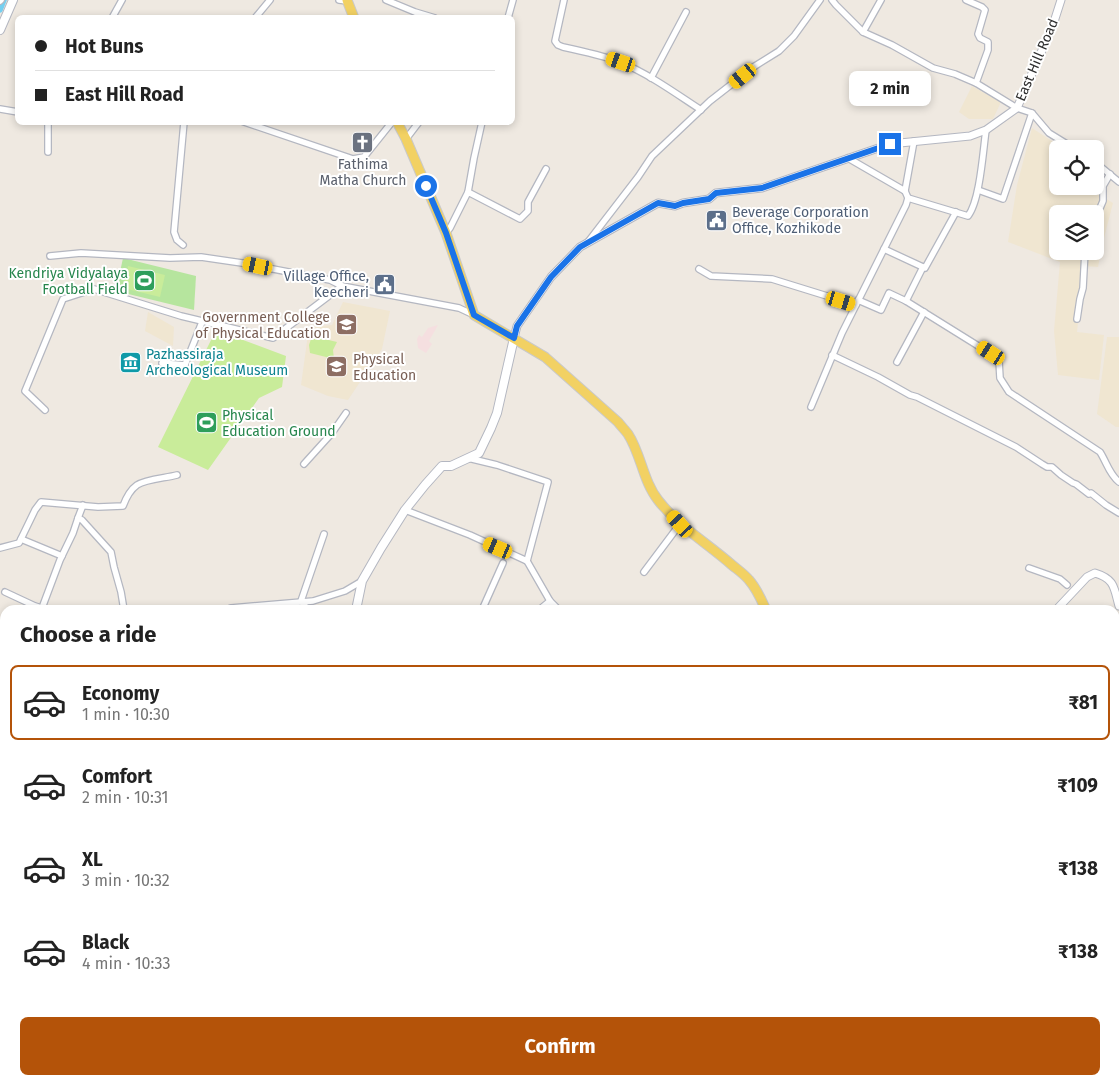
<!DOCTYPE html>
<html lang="en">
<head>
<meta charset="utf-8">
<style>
  :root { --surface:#fff; --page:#f2f2f2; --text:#222; --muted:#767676; --line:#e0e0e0; --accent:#b45309 }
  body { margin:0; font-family:"Fira Sans",sans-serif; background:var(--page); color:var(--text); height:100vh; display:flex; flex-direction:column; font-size:19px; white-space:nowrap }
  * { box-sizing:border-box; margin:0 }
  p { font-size:16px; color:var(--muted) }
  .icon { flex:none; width:28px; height:28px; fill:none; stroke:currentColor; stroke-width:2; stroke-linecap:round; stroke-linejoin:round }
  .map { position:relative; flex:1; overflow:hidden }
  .sheet { position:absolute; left:0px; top:605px; width:1120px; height:480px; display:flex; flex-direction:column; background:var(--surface); border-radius:15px 15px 0 0; box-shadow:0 2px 8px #0003 }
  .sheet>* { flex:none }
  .guide { position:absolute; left:15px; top:15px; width:500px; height:110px; border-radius:8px; box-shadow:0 2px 8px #0003; display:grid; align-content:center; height:110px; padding:0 20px; background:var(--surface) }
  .fabs { position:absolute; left:1049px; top:140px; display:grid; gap:10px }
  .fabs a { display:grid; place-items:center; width:55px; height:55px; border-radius:8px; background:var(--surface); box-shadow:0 2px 8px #0003; font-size:25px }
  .end { position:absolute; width:22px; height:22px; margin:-11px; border:6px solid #1a73e8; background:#fff; box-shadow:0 0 0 2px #fff }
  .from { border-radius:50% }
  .bubble { position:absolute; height:35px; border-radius:8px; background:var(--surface); box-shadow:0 2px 8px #0003; font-size:16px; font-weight:700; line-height:35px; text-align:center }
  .car { position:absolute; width:15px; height:30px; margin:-15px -8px; border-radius:6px; box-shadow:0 0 4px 1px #0007; background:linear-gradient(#f5c518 24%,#345 0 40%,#f5c518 0 76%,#345 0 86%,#f5c518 0) }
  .guide b { display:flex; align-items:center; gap:18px; height:48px; font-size:19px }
  .guide b+b { border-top:1px solid var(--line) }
  .guide i { width:12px; height:12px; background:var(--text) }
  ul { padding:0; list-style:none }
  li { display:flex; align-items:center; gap:15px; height:75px; margin:0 10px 8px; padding:0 10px; border:2px solid transparent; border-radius:8px }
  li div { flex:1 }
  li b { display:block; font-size:19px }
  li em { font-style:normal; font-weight:700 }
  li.selected { border-color:var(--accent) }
  li>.icon { width:45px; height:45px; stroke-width:1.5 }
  h2 { padding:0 20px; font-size:22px; line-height:60px }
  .primary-button { display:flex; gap:10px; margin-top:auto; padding:10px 20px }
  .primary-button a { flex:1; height:58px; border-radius:8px; background:var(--accent); color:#fff; font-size:20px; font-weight:700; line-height:58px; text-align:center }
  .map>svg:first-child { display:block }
  .education { fill:#f0e6d1; fill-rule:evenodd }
  .medical { fill:#f5dfe0 }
  .green { fill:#b6e59e }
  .pitch { fill:#c9ec9a }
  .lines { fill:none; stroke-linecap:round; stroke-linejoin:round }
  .canal { stroke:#75cff0; stroke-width:5.5 }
  .minor-casing { stroke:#b4b7c1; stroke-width:8 }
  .tertiary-casing { stroke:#b4b7c1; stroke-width:9 }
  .secondary-casing { stroke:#b4b7c1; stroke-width:10 }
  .primary-casing { stroke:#c9c9c9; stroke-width:11 }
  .minor { stroke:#fff; stroke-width:5.5 }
  .tertiary { stroke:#fff; stroke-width:7 }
  .secondary { stroke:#fff; stroke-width:8 }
  .primary { stroke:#f2d163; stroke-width:9 }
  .route { stroke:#1a73e8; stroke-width:6 }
  .labels { text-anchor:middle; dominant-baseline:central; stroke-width:4; stroke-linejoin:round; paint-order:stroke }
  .street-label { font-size:14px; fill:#2e2e2e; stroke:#fff }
  .worship-label { font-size:14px; fill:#5b616d; stroke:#fff }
  .service-label { font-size:14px; fill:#4e5e75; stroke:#fff; text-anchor:start }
  .leisure-label { font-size:14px; fill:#27864d; stroke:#fff; text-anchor:end }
  .education-label { font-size:14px; fill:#785e54; stroke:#fff; text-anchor:end }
  .culture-label { font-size:14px; fill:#0d838f; stroke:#fff; text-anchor:start }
</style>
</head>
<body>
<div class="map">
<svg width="1119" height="1085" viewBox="0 0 1119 1085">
  <rect width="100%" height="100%" fill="#efe9e1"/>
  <g class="education">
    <polygon points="972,86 1000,102 1000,104 993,119 969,119 959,112"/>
    <path d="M1032,128L1064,149H1058V186H1095V170L1101,174L1100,195L1113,203L1103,242L1098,267L1084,266L1077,332L1104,335L1099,380L1058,375L1054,331L1060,262L1008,242L1017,185ZM1058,214H1095V251H1058Z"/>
    <polygon points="343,302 390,311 382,349 348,400 328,396 301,385 309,327 332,325"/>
    <polygon points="148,312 174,327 173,346 145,331"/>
    <polygon points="1107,337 1119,337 1119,427 1116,427 1097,414"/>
  </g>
  <polygon class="medical" points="438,325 429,341 432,344 426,353 418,348 417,339 419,335 422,337 428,328"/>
  <g class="green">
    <polygon points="123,258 196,276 194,310 116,291"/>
    <polygon points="0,627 5,628 5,679 0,684"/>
  </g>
  <g class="pitch">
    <polygon points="128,266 165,275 160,297 123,288"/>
    <polygon points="216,330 286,356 282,387 259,398 208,470 158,447"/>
    <polygon points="312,336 337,342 333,350 334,359 310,353 309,345"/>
  </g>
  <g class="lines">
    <polyline class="canal" points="0,10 4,0"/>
    <defs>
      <g id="minor">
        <polyline points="339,0 347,1"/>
        <polyline points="386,0 415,12 435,18"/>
        <path d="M564,0L555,41L558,45L563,47C582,51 601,55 620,62C649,74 675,93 701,110"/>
        <polyline points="832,0 836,5 863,32 892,45 933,68 955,74 976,83 1017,108 1032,113 1049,133 1075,149"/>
        <polyline points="966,0 982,7 985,10 978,34 980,38 988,42 988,50 976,83"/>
        <polyline points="0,1 1,0"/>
        <polyline points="112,18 122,0"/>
        <polyline points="255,18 270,0"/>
        <polyline points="508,18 513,0"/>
        <polyline points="863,32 881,0"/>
        <polyline points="651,78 686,12"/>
        <polyline points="0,109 18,112"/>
        <polyline points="244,122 353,159 364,157 392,122"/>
        <polyline points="406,139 419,122"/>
        <polyline points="48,152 48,122"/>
        <polyline points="1095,162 1119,182"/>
        <polyline points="978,190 1003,199 1032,113"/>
        <polyline points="905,191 914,141"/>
        <polyline points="468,192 474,158 482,122"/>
        <path d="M908,198L968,216C980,201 983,151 986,130"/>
        <polyline points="1095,220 1103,201 1103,186 1110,174"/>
        <polyline points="446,233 450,228 468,192 520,219 528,211 528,202 546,169"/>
        <polyline points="588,242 638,177 652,156 710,101 755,66 779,51 794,36 820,0"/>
        <polyline points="183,245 177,240 174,232 184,122"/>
        <polyline points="884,249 925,268 956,212"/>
        <polyline points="50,256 81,253 170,258 201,257 242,263 330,280 342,286"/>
        <polyline points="699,269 711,276 772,279 856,305"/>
        <polyline points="858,300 881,310 889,293 906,301 923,267"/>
        <path d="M906,301L996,357L999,361L1000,378L1009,392L1100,452C1107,463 1109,474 1119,482"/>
        <polyline points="1077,319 1080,299 1083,288 1085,251"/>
        <polyline points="832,355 878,377 910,395 917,397 1016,447 1042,464 1047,467 1052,467 1061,475 1073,483 1076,484 1089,494 1091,493 1106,505 1119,513"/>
        <polyline points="897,362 924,312"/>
        <polyline points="162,363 185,365 202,322"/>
        <polyline points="811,407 842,333 906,205 908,198 905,191 848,158"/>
        <polyline points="45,410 25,391 63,299 94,289 181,316 273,338 342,286 459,308 474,315"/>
        <polyline points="468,458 497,465 548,482 527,561"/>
        <polyline points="304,464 332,433 346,413"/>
        <polyline points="405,510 470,535 527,561 550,601 559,610"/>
        <polyline points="78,518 82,520 111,552 114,567 121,592 124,610"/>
        <polyline points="21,539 62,556"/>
        <path d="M0,548L19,543L35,510L41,502L98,507L123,506C126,498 130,490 137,485C146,479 166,478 177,475"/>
        <polyline points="1029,568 1060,579 1067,585"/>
        <polyline points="644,572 680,524"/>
        <polyline points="5,592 35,606 48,610"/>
        <polyline points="42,608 60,560 73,533 78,518 83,505"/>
        <polyline points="226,610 231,608 313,601 345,591 362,581"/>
        <polyline points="306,610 306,607 301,601 324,534"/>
        <polyline points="482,610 503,563"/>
        <polyline points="539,610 550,601"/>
        <polyline points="0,685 5,681"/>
        <polyline points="0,702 5,705"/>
        <polyline points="1115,723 1119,725"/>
        <polyline points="1115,754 1119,746"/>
        <polyline points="1115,791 1119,793"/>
        <polyline points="0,793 5,797"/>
        <polyline points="0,938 5,942"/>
        <polyline points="1119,968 1116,978 1119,980"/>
        <polyline points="1115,994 1119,984"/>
        <polyline points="1115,1056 1119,1058"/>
        <polyline points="32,1080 42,1085"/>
        <polyline points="643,1080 645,1085"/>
        <polyline points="0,1082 5,1074"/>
        <polyline points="146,1085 149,1080"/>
        <polyline points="460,1085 462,1080"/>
        <polyline points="485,1085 485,1080"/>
        <polyline points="1073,1085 1074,1080"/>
      </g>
      <g id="tertiary">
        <polyline points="514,338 517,326 551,277 580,247 658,203 675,206 683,203 709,199 716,193 762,188 890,144 970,136 986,130 1017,108 1053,25 1061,0"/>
        <path d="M1056,610L1087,577L1095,573C1115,579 1114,588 1119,606"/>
      </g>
      <g id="secondary">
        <polyline points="0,30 13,0"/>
        <polyline points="356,610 362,581 381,548 405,510 425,485 442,466 451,466 479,453 491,428 497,413 514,338"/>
        <polyline points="230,1085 231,1080"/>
      </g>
      <g id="primary">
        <polyline points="347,0 354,18"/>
        <path d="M397,122L406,139L446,233L474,315L545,357L618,422C621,426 625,430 628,434C641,454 643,481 658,500C678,526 707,543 732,565C738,570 744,574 749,580C757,589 761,599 766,610"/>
        <polyline points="1115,899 1119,902"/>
      </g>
    </defs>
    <use href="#minor" class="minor-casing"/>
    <use href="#tertiary" class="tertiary-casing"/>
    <use href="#secondary" class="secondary-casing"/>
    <use href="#primary" class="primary-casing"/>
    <use href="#minor" class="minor"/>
    <use href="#tertiary" class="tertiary"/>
    <use href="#secondary" class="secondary"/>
    <use href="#primary" class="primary"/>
  </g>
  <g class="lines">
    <polyline class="route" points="426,186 446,233 474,315 514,338 517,326 551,277 580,247 658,203 675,206 683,203 709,199 716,193 762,188 890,144"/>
  </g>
  <defs>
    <symbol id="church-square" viewBox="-11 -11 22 22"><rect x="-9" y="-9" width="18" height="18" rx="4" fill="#6b7280" stroke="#fff"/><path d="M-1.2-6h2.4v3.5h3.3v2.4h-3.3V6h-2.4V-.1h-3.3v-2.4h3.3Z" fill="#fff"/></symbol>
    <symbol id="civic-square" viewBox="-11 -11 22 22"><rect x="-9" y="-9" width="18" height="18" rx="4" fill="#5c6f8a" stroke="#fff"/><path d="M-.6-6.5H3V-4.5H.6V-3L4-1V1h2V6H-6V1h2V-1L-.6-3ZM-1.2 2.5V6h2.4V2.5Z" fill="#fff"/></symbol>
    <symbol id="stadium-square" viewBox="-11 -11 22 22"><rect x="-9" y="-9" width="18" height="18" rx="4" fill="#2e9e5b" stroke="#fff"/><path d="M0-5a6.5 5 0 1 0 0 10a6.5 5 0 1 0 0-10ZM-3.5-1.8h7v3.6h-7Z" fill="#fff"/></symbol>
    <symbol id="university-square" viewBox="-11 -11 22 22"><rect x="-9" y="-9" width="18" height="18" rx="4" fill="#8d6e63" stroke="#fff"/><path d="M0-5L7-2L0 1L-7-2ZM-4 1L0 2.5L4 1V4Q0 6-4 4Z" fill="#fff"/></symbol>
    <symbol id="museum-square" viewBox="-11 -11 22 22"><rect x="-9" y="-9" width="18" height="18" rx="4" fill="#0f9aa8" stroke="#fff"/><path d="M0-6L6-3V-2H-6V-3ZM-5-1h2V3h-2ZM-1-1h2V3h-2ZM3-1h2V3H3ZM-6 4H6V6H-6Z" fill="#fff"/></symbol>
  </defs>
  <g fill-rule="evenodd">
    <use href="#church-square" x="350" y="130" width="25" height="25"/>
    <use href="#civic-square" x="704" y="208" width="25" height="25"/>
    <use href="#stadium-square" x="132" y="268" width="25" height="25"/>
    <use href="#civic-square" x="372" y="272" width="25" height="25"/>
    <use href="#university-square" x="334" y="312" width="25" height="25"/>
    <use href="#museum-square" x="118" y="350" width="25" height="25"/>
    <use href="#university-square" x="324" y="354" width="25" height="25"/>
    <use href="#stadium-square" x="194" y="410" width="25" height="25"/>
  </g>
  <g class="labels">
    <g class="street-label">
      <text transform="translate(1037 60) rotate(-67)">East Hill Road</text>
    </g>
    <g class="worship-label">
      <text x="363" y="164">Fathima<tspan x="363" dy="16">Matha Church</tspan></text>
    </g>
    <g class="service-label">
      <text x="732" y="212">Beverage Corporation<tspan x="732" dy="16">Office, Kozhikode</tspan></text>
      <text x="369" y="276" text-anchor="end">Village Office,<tspan x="369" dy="16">Keecheri</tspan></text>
    </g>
    <g class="leisure-label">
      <text x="128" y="273">Kendriya Vidyalaya<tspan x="128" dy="16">Football Field</tspan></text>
      <text x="222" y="415" text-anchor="start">Physical<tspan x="222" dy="16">Education Ground</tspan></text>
    </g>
    <g class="education-label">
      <text x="330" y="317">Government College<tspan x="330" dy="16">of Physical Education</tspan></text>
      <text x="353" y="359" text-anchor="start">Physical<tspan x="353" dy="16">Education</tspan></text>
    </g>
    <g class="culture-label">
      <text x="146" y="354">Pazhassiraja<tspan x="146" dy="16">Archeological Museum</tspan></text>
    </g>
  </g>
</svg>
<div class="fabs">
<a><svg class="icon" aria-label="locate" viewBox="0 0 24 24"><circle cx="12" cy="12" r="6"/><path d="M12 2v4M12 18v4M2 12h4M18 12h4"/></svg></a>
<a><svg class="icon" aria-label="layers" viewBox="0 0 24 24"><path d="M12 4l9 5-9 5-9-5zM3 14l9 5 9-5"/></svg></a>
</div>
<i class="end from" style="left:426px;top:186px"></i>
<i class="end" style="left:890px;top:144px"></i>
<div class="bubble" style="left:849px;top:71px;width:82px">2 min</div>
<i class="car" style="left:621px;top:62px;rotate:289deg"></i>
<i class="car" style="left:743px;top:76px;rotate:231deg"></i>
<i class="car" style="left:258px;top:266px;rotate:282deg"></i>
<i class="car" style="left:841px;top:301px;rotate:107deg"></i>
<i class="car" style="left:991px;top:353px;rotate:303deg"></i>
<i class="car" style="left:680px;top:524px;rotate:318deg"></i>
<i class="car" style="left:498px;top:548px;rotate:293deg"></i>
<div class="guide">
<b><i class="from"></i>Hot Buns</b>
<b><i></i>East Hill Road</b>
</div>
<section class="sheet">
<h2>Choose a ride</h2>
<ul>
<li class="selected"><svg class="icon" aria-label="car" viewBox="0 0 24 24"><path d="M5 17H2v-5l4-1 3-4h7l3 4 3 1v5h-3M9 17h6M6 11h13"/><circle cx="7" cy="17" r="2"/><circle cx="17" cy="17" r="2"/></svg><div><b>Economy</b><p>1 min · 10:30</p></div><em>₹81</em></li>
<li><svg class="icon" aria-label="car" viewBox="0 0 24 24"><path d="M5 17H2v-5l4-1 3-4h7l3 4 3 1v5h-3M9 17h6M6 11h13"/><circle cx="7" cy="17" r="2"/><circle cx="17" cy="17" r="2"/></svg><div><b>Comfort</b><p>2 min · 10:31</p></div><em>₹109</em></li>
<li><svg class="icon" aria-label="car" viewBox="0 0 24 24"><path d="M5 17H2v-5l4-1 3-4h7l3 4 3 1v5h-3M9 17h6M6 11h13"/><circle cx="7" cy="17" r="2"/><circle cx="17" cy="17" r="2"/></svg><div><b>XL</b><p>3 min · 10:32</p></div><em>₹138</em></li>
<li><svg class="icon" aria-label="car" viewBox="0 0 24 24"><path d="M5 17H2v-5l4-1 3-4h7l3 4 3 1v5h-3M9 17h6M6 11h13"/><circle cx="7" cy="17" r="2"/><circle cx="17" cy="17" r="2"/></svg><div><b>Black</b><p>4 min · 10:33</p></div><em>₹138</em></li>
</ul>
<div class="primary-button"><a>Confirm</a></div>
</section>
</div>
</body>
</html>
